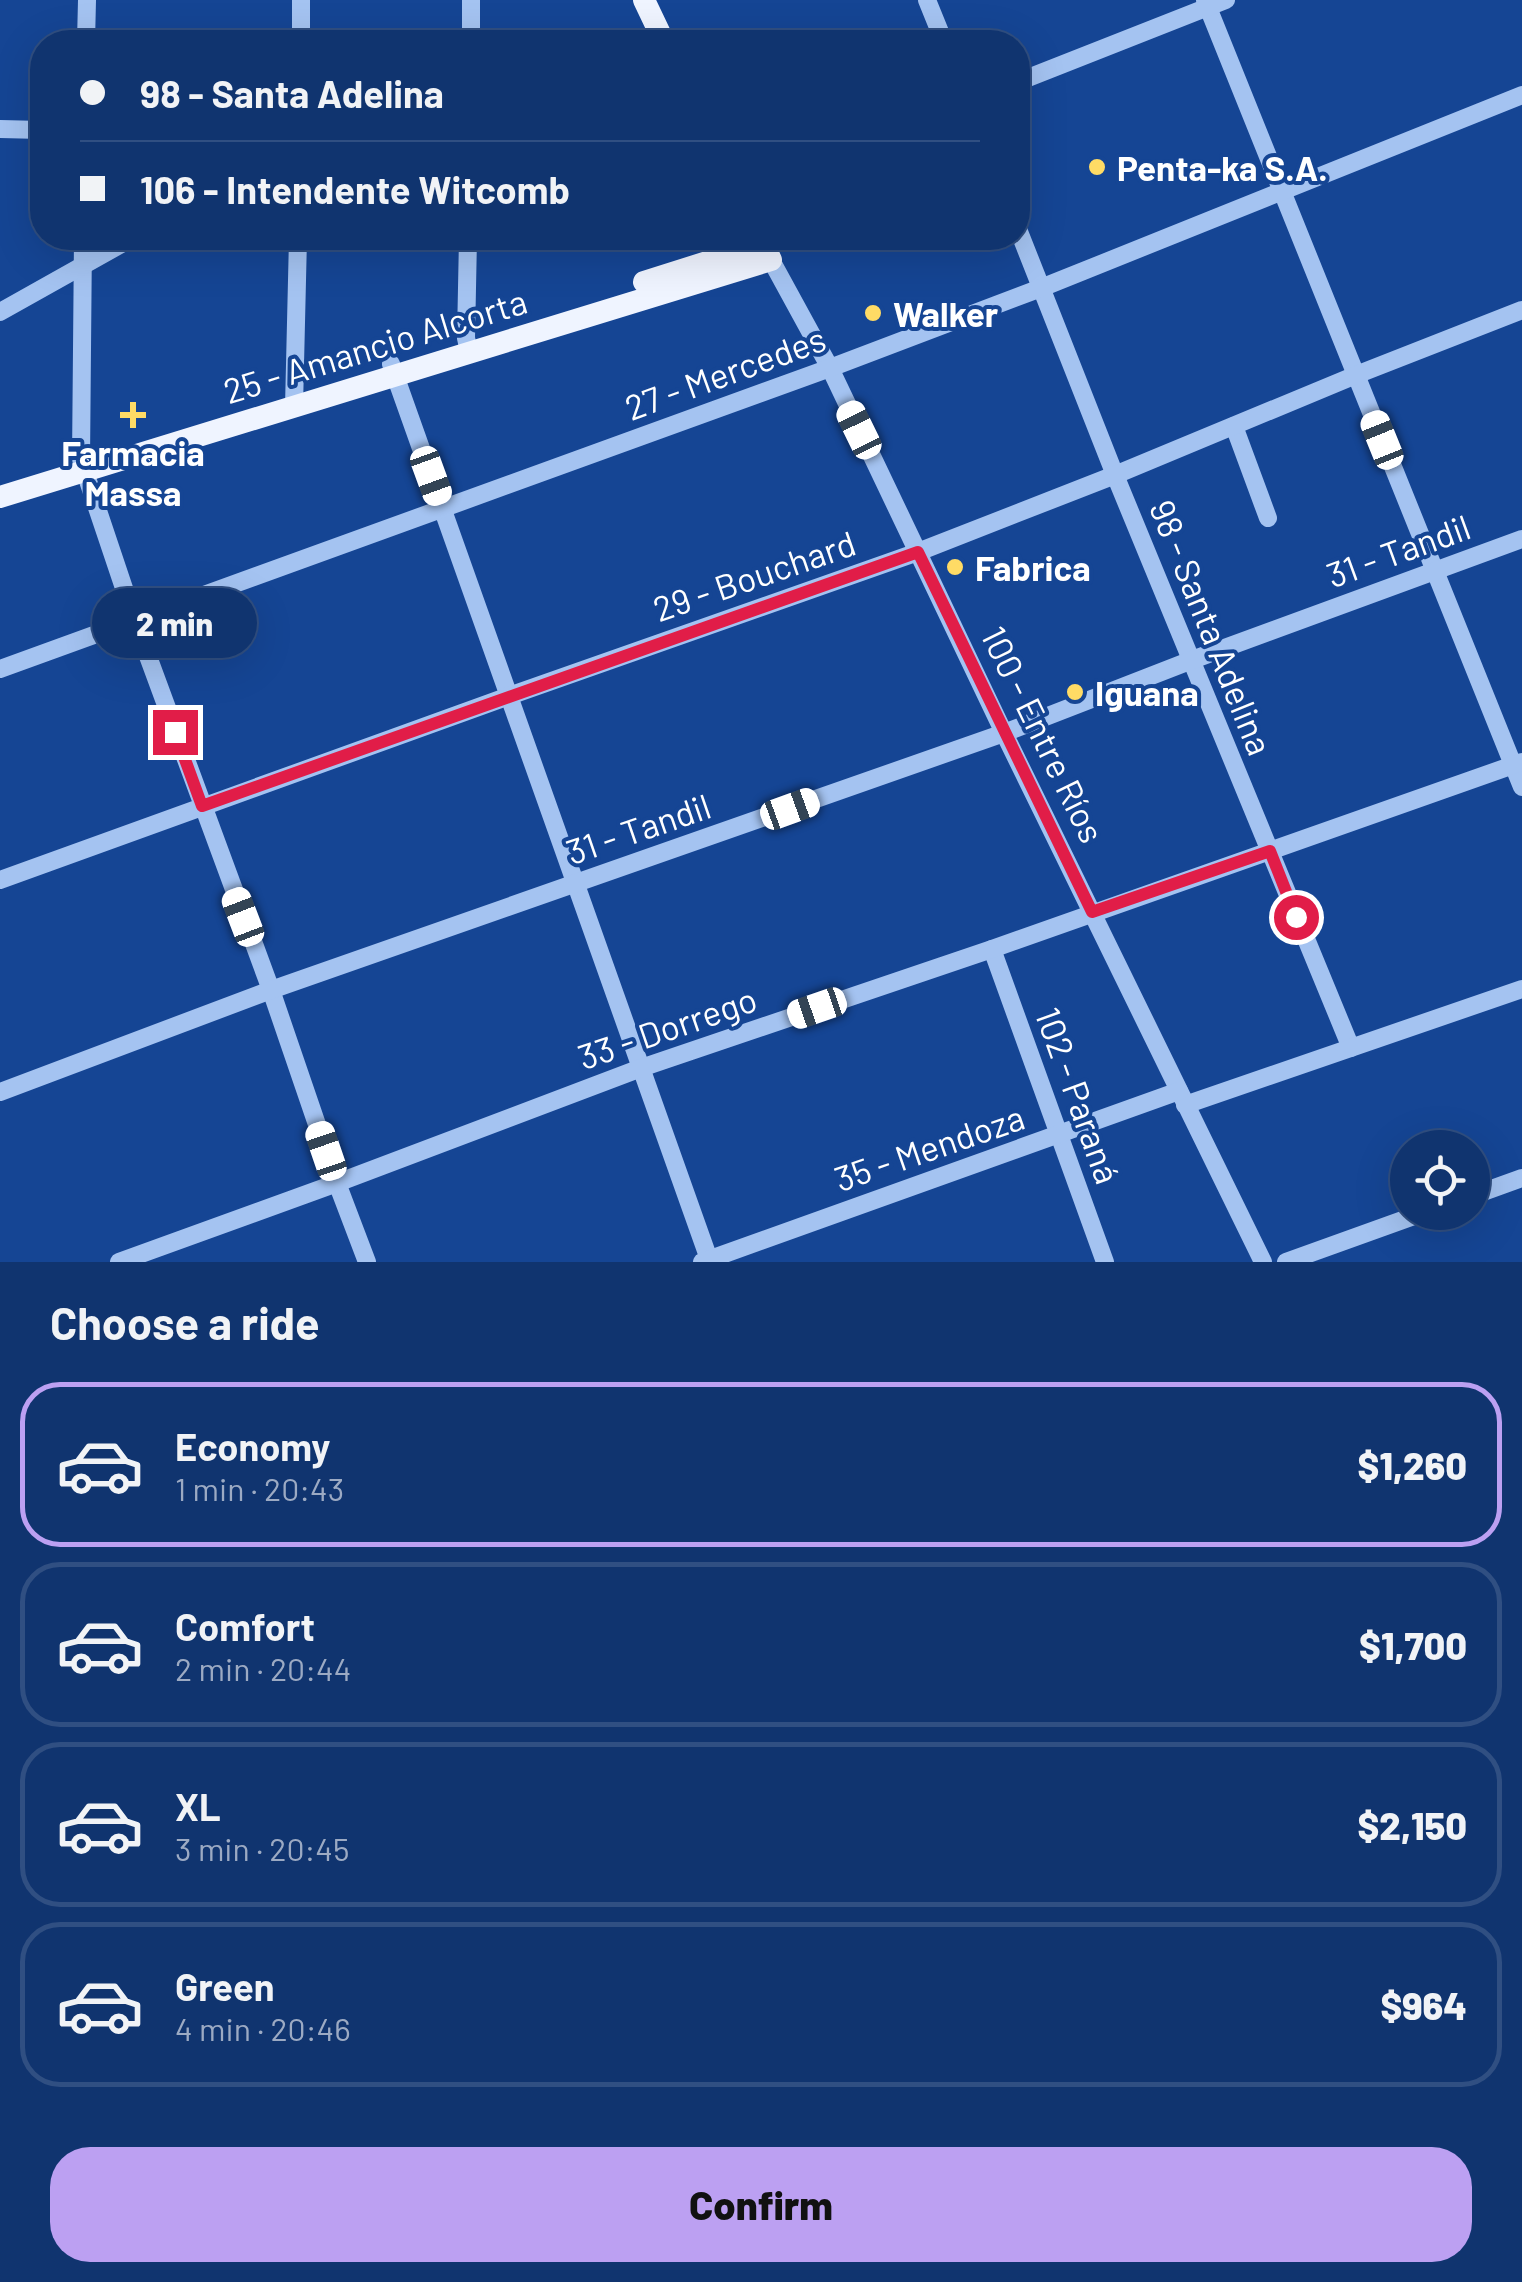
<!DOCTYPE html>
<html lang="en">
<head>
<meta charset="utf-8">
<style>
  :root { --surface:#10346f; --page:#193c74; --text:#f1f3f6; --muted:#9caac3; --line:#304f82; --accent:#bca0f2 }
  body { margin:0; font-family:Barlow,sans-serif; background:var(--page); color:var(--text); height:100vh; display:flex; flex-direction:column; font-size:38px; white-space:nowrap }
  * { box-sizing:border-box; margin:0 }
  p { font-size:32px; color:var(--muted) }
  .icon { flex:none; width:55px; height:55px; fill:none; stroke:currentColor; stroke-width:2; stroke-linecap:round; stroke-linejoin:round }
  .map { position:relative; height:1262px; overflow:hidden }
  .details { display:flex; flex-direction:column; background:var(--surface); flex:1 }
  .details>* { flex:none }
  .hud { position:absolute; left:30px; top:30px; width:1000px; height:220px; border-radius:40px; box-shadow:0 10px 40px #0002,0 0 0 2px var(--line); display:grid; align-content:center; height:220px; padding:0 50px; background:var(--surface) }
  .fabs { position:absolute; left:1390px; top:1130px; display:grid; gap:20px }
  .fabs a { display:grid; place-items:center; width:100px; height:100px; border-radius:50%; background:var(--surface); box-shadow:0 10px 40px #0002,0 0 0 2px var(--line); font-size:50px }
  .end { position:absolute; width:45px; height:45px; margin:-22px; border:12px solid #e11d48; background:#fff; box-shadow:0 0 0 5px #fff }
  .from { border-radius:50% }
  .bubble { position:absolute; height:70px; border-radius:35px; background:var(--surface); box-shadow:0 10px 40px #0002,0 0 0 2px var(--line); font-size:32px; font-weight:800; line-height:70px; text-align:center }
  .car { position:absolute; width:30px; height:60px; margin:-30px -15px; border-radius:12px; box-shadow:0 0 8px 2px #0007; background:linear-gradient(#fff 24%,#345 0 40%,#fff 0 76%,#345 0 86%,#fff 0) }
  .hud b { display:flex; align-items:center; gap:35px; height:95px; font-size:38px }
  .hud b+b { border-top:2px solid var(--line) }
  .hud i { width:25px; height:25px; background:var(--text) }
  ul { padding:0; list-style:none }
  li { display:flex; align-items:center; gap:30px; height:165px; margin:0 20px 15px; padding:0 30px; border:5px solid var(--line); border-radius:40px }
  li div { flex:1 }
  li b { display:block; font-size:38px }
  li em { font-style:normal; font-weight:800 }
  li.current { border-color:var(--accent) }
  li>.icon { width:90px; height:90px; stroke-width:1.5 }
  h2 { padding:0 50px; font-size:45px; line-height:120px }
  .primary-button { display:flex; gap:20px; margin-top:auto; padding:20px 50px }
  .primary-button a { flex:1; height:115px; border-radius:40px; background:var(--accent); color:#111; font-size:40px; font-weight:800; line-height:115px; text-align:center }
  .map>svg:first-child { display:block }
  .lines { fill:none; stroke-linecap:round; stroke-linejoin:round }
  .minor { stroke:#a4c3f1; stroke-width:18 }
  .major { stroke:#eff4ff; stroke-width:22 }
  .route { stroke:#e11d48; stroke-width:12 }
  .poi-dot { fill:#ffdb65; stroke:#154594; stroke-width:4 }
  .labels { text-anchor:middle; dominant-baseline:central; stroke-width:8; stroke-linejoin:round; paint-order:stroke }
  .poi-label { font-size:35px; font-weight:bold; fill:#fff; stroke:#154594; text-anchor:start }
  .street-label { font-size:35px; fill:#fff; stroke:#154594 }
</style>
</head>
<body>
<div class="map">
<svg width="1522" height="1262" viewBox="0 0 1522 1262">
  <rect width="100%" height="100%" fill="#154594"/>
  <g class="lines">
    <g class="minor">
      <polyline points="927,0 944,42"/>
      <polyline points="1205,0 1522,787"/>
      <polyline points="86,42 87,0"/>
      <polyline points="301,42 301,0"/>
      <polyline points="471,42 471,0"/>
      <polyline points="1018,82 1226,0"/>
      <polyline points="0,129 42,130"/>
      <polyline points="1018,229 1115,475 1351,1048"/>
      <polyline points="83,238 81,460 135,621 271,990 337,1183 367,1262"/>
      <polyline points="468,238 466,338 469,352"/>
      <polyline points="771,260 830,368 1004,733 1263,1262"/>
      <polyline points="0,312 132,238"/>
      <polyline points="391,364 710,1262"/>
      <polyline points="294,407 298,238"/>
      <polyline points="1234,426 1268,518"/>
      <polyline points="0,669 830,368 1041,288 1522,95"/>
      <polyline points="0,880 509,696 918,552 1115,475 1356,375 1522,310"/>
      <polyline points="992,949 1105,1262"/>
      <polyline points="0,1092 271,990 1004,733 1192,660 1522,539"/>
      <polyline points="1185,1105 1522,989"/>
      <polyline points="1472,1196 1522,1178"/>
      <polyline points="119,1262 337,1183 641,1068 992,949 1522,762"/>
      <polyline points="702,1262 1179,1091"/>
      <polyline points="1286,1262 1425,1212"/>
    </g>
    <g class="major">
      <polyline points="644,0 664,42"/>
      <polyline points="644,282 764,244"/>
      <polyline points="0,497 771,260 761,238"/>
    </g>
  </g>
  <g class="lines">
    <polyline class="route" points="175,732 202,806 918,552 1092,912 1270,851 1296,917"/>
  </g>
  <g class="poi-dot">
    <circle cx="1097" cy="167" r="10"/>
    <circle cx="873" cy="313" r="10"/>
    <path d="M128 400h10v10h10v10h-10v10h-10v-10h-10v-10h10z"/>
    <circle cx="955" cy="567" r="10"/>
    <circle cx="1075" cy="692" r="10"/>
  </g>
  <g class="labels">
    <g class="poi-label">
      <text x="1117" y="167">Penta-ka S.A.</text>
      <text x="893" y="313">Walker</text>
      <text x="133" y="452" text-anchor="middle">Farmacia<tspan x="133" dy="40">Massa</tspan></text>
      <text x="975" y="567">Fabrica</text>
      <text x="1095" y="692">Iguana</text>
    </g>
    <g class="street-label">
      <text transform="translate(375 345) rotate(-17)">25 - Amancio Alcorta</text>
      <text transform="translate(725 372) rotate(-20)">27 - Mercedes</text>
      <text transform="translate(1398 550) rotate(-20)">31 - Tandil</text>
      <text transform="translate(754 575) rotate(-19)">29 - Bouchard</text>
      <text transform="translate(1212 627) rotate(68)">98 - Santa Adelina</text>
      <text transform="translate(1044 734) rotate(64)">100 - Entre Ríos</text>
      <text transform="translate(638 828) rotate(-19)">31 - Tandil</text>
      <text transform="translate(667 1027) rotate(-19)">33 - Dorrego</text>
      <text transform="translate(1079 1095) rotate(70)">102 - Paraná</text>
      <text transform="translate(929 1147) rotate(-19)">35 - Mendoza</text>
    </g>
  </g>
</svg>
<div class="fabs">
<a><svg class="icon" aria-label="locate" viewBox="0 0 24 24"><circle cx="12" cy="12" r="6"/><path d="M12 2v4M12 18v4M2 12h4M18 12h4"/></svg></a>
</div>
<i class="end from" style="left:1296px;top:917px"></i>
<i class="end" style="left:175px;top:732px"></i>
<div class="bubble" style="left:92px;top:588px;width:165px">2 min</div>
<i class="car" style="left:859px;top:430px;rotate:334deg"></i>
<i class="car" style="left:1382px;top:440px;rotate:338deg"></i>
<i class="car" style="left:431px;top:476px;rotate:160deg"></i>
<i class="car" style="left:790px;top:809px;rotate:70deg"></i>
<i class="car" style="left:243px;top:917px;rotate:339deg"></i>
<i class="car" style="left:817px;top:1008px;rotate:251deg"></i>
<i class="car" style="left:326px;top:1151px;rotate:341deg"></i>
<div class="hud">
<b><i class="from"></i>98 - Santa Adelina</b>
<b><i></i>106 - Intendente Witcomb</b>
</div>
</div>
<section class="details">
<h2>Choose a ride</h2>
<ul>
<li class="current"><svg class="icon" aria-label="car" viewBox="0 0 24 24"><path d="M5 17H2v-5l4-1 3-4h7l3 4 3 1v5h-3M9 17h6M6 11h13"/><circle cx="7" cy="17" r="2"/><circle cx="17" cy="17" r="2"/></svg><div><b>Economy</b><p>1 min · 20:43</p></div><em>$1,260</em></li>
<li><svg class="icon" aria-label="car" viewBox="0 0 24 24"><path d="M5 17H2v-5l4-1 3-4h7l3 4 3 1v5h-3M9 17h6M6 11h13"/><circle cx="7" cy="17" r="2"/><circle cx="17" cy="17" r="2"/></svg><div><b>Comfort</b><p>2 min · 20:44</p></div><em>$1,700</em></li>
<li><svg class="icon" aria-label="car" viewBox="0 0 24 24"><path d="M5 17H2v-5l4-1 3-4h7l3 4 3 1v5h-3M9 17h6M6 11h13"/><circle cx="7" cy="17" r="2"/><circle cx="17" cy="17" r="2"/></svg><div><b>XL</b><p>3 min · 20:45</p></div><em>$2,150</em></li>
<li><svg class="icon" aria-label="car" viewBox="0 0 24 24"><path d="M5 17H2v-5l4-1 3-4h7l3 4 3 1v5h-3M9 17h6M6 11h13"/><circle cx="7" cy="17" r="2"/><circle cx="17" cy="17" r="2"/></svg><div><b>Green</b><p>4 min · 20:46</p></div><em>$964</em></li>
</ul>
<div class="primary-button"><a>Confirm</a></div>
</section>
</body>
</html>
